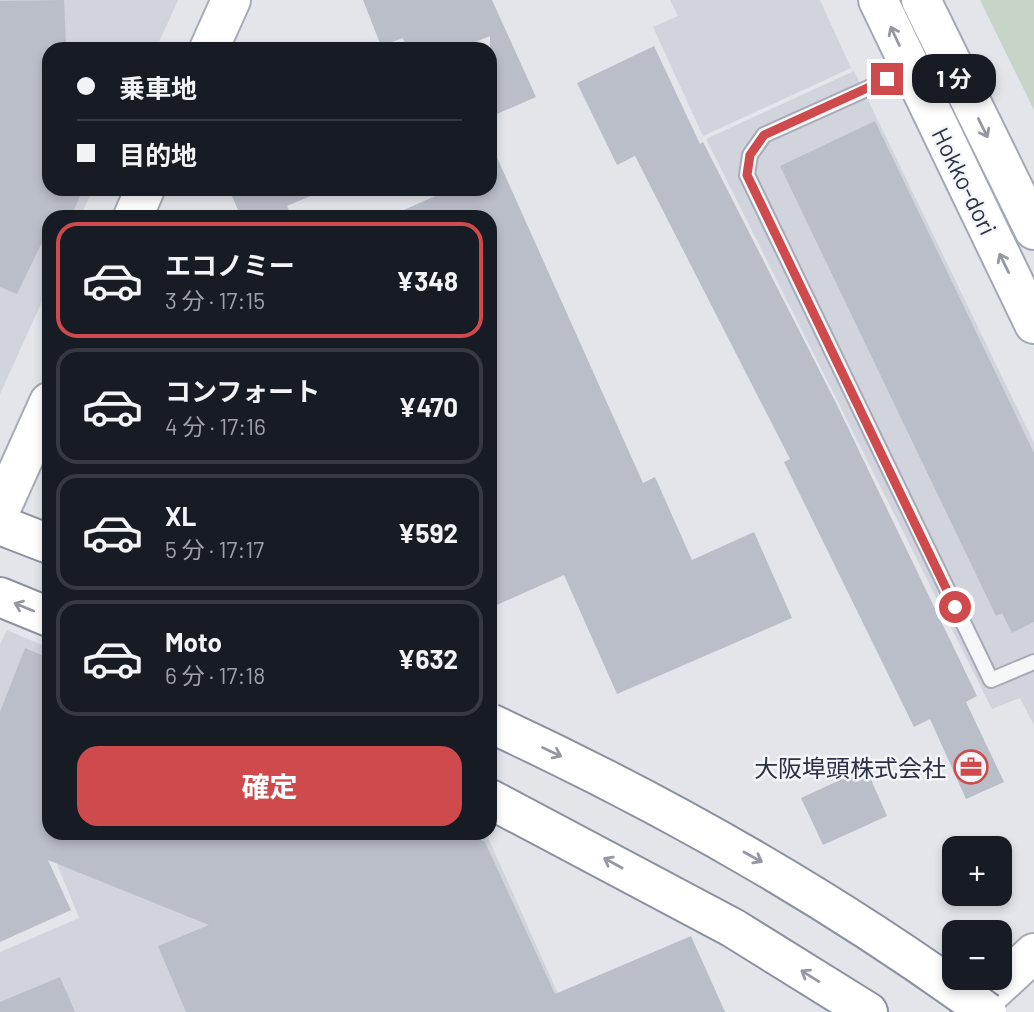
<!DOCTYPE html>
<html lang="ja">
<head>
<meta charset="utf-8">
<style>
  :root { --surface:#171b24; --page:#20242c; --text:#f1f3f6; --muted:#9ea1a6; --line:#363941; --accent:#ce4a4c }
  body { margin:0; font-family:Barlow,"Noto Sans JP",sans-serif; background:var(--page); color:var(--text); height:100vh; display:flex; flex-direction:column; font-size:26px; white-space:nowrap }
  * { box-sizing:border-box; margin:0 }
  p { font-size:23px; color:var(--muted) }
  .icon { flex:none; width:38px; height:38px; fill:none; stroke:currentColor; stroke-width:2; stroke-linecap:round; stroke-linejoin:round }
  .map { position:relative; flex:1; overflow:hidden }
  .side { position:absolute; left:42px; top:210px; width:455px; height:630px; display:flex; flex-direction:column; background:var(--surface); border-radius:21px; box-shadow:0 4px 10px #0003 }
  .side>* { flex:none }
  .guide { position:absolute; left:42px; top:42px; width:455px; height:154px; border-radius:21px; box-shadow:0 4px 10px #0003; display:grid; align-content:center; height:154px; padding:0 35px; background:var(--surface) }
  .fabs { position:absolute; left:942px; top:836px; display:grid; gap:14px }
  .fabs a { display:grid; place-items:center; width:70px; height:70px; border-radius:14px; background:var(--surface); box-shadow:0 4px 10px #0003; font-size:35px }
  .end { position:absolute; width:32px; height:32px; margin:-16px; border:9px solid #ce4a4c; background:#fff; box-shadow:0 0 0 4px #fff }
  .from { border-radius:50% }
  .bubble { position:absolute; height:49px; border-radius:21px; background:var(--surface); box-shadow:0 4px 10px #0003; font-size:23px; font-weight:700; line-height:49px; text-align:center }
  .guide b { display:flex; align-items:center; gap:24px; height:66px; font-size:26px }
  .guide b+b { border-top:2px solid var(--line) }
  .guide i { width:18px; height:18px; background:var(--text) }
  ul { padding:12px 0 0; list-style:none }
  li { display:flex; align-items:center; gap:21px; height:116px; margin:0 14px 10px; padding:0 21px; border:4px solid var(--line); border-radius:21px }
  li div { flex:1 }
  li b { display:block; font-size:26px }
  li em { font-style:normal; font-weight:700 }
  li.selected { border-color:var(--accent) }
  li>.icon { width:63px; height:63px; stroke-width:1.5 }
  .button { display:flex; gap:14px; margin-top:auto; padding:14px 35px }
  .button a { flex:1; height:80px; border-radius:21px; background:var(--accent); color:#fff; font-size:28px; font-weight:700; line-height:80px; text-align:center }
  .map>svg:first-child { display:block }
  .built { fill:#d1d4dd }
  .green { fill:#c6d5c5 }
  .building { fill:#babec9 }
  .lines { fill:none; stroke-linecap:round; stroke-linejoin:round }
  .lane-casing { stroke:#a8abb6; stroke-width:18 }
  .secondary-casing { stroke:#a8abb6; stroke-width:42 }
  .primary-casing { stroke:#a3a8b7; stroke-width:42 }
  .highway-casing { stroke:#8b91a2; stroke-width:42 }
  .lane { stroke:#f6f7f9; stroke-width:14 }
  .secondary { stroke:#fff; stroke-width:38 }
  .primary { stroke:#fff; stroke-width:38 }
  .highway { stroke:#fff; stroke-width:38 }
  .highway-bridge-casing { stroke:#8b91a2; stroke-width:42; stroke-linecap:butt }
  .highway-bridge { stroke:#fff; stroke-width:38 }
  .oneway { stroke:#9598a2 }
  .route { stroke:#ce4a4c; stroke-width:9 }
  .labels { text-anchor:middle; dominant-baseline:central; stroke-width:5; stroke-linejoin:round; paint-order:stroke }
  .street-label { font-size:24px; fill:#2b3044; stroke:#f3f5f8 }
  .poi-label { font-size:24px; fill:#2b3044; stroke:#f3f5f8; text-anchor:end }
</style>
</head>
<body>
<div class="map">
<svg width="1034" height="1012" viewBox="0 0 1034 1012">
  <rect width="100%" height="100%" fill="#e3e5eb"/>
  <g class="built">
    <polygon points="0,0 178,0 156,49 49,49 49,189 93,189 80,217 49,217 49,286 0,394"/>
    <polygon points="670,0 820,0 851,68 703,136 653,27 678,16"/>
    <polygon points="854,71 1034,443 1034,725 1020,698 992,709 706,139"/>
    <polygon points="7,630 49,648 49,833 486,833 566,1012 0,1012 0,952 79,918 0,725 0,644"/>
  </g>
  <polygon class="green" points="980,0 1034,0 1034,110"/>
  <g class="building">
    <polygon points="64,0 66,44 49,45 49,189 83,189 71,217 49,217 49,228 17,294 0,287 0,1"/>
    <polygon points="363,0 492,0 536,97 490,117 490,36 458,49 407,49 403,38 381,46"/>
    <polygon points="654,46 700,144 703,142 837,405 977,696 966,702 1004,782 966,799 930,719 914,727 784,462 790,459 635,156 617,165 577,83"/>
    <polygon points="875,121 1034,453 1034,622 1012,633 1002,613 996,616 780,166"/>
    <polygon points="490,142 643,483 655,477 692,560 754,532 792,618 617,694 564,575 490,608 490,217 388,217 451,189 490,189"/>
    <polygon points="229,189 327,189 287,206 292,217 241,217"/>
    <polygon points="25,648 49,658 49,833 466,833 485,842 555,994 691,936 725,1012 186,1012 158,946 209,925 48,860 71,910 0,942 0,712"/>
    <polygon points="866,768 887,816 823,845 801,798"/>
    <polygon points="60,977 75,1012 0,1012 0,1002"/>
  </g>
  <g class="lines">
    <defs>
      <polyline id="lane" points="911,69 764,135 750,155 747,175 991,680 1034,662"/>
      <g id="secondary">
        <polyline points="209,49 231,0"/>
        <polyline points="133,217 145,189"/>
        <polyline points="0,511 49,402"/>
        <polyline points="970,1012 1034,953"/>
      </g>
      <g id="primary">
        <polyline points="878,0 1034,324"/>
        <polyline points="921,0 1034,230"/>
      </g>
      <g id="highway">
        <polyline points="0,525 49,544"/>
        <polyline points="0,597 49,617"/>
        <polyline points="490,799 733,928 868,1012"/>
      </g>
    </defs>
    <use href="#lane" class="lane-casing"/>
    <use href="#secondary" class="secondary-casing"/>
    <use href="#primary" class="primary-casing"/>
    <use href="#highway" class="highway-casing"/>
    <use href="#lane" class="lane"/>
    <use href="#secondary" class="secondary"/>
    <use href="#primary" class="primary"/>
    <use href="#highway" class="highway"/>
    <defs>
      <path id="highway-bridge" d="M490,723C665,804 831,898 987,1012"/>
    </defs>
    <use href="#highway-bridge" class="highway-bridge-casing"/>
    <use href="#highway-bridge" class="highway-bridge"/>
  </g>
  <defs><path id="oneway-shaft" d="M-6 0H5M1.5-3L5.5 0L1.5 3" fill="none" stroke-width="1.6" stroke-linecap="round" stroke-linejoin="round" transform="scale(1.75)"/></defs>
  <g class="oneway">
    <use href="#oneway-shaft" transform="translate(895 36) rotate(-115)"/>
    <use href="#oneway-shaft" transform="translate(983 128) rotate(64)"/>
    <use href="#oneway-shaft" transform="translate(1004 263) rotate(-116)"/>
    <use href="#oneway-shaft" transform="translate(24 607) rotate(-158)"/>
    <use href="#oneway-shaft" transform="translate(552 752) rotate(25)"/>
    <use href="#oneway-shaft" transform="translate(753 857) rotate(29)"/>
    <use href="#oneway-shaft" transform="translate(613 863) rotate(-151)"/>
    <use href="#oneway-shaft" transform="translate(810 976) rotate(-148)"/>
  </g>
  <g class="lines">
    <polyline class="route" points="887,79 764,135 750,155 747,175 955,607"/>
  </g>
  <defs>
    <symbol id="office-ring" viewBox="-11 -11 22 22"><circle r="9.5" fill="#f3f5f8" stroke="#ce4a4c" stroke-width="1.5"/><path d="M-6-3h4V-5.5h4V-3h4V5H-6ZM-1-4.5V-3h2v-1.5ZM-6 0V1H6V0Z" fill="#ce4a4c"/></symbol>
  </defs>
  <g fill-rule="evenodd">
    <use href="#office-ring" x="952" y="748" width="38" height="38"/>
  </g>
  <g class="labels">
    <g class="street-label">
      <text transform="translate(965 181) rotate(64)">Hokko-dori</text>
    </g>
    <g class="poi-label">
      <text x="946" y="767">大阪埠頭株式会社</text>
    </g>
  </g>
</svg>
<div class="fabs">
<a>+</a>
<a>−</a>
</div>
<i class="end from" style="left:955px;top:607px"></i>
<i class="end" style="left:887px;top:79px"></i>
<div class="bubble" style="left:912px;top:54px;width:84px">1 分</div>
<div class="guide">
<b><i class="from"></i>乗車地</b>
<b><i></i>目的地</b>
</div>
<section class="side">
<ul>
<li class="selected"><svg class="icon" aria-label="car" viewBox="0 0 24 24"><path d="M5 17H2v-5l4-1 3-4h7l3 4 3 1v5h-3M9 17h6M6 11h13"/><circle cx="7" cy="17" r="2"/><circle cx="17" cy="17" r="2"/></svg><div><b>エコノミー</b><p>3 分 · 17:15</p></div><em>¥348</em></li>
<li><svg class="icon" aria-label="car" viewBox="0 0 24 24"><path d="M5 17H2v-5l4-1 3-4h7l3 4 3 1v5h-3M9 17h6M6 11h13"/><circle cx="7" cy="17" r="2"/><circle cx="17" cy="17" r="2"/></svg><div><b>コンフォート</b><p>4 分 · 17:16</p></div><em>¥470</em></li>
<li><svg class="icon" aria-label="car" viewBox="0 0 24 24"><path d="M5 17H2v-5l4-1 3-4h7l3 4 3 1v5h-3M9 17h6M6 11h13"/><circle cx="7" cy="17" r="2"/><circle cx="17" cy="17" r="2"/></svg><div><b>XL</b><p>5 分 · 17:17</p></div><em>¥592</em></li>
<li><svg class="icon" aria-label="car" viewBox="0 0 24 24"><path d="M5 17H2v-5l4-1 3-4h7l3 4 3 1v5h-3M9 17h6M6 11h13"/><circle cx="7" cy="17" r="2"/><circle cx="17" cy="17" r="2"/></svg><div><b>Moto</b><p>6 分 · 17:18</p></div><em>¥632</em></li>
</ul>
<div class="button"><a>確定</a></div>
</section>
</div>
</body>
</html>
